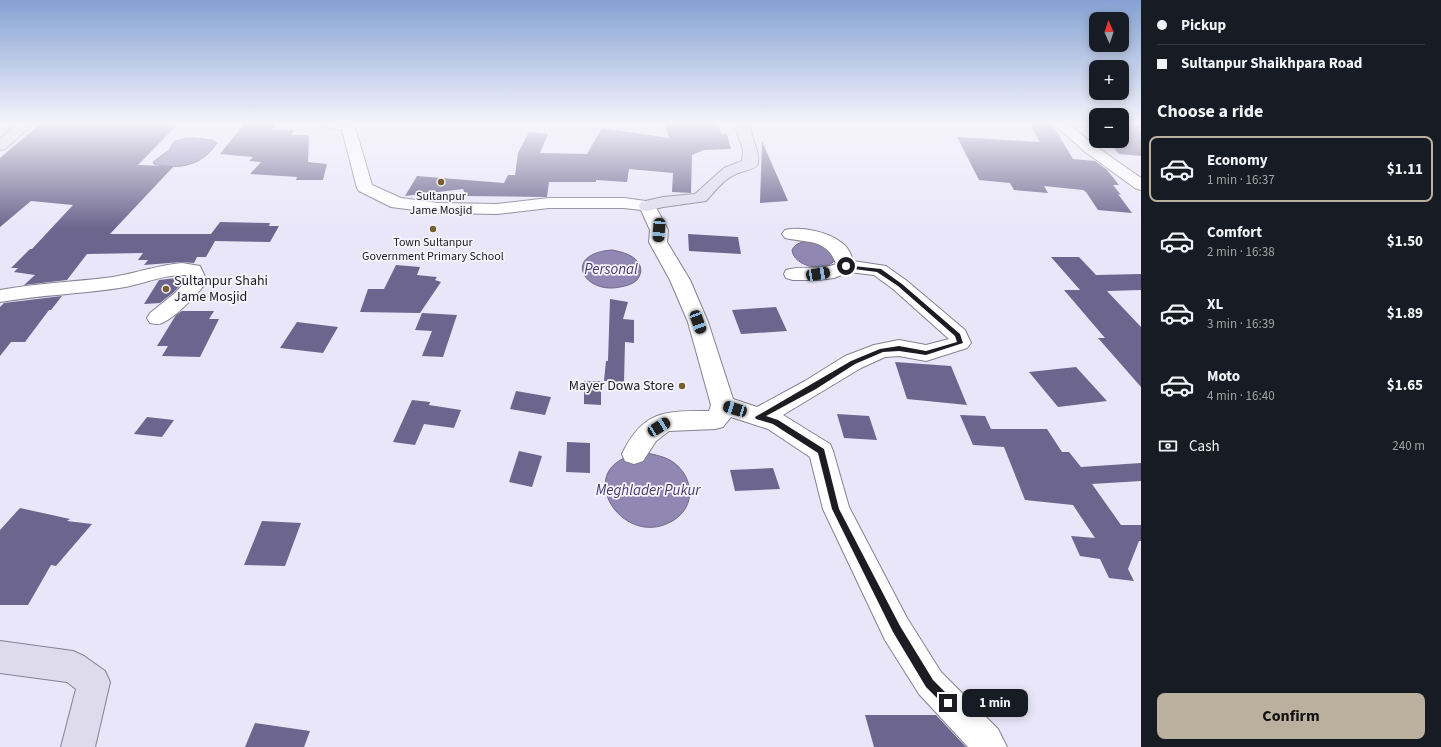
<!DOCTYPE html>
<html lang="en">
<head>
<meta charset="utf-8">
<style>
  :root { --surface:#171b24; --page:#20242c; --text:#f1f3f6; --muted:#9ea1a6; --line:#363941; --accent:#bbb09d }
  body { margin:0; font-family:"Source Sans 3",sans-serif; background:var(--page); color:var(--text); height:100vh; display:flex; flex-direction:column; font-size:15px; white-space:nowrap }
  * { box-sizing:border-box; margin:0 }
  p { font-size:13px; color:var(--muted) }
  .icon { flex:none; width:22px; height:22px; fill:none; stroke:currentColor; stroke-width:2; stroke-linecap:round; stroke-linejoin:round }
  .map { position:relative; flex:1; overflow:hidden }
  .side { display:flex; flex-direction:column; background:var(--surface); width:300px }
  .side>* { flex:none }
  .banner { display:grid; align-content:center; height:88px; padding:0 16px; background:var(--surface) }
  .needle { width:26px; rotate:357deg }
  .fabs { position:absolute; left:1089px; top:12px; display:grid; gap:8px }
  .fabs a { display:grid; place-items:center; width:40px; height:40px; border-radius:8px; background:var(--surface); box-shadow:0 2px 10px #0003; font-size:20px }
  .end { position:absolute; width:18px; height:18px; margin:-9px; border:5px solid #1d1c22; background:#fff; box-shadow:0 0 0 2px #fff }
  .from { border-radius:50% }
  .bubble { position:absolute; height:28px; border-radius:8px; background:var(--surface); box-shadow:0 2px 10px #0003; font-size:13px; font-weight:700; line-height:28px; text-align:center }
  .car { position:absolute; width:12px; height:24px; margin:-12px -6px; border-radius:5px; box-shadow:0 0 3px 1px #0007; background:linear-gradient(#222 24%,#8ab4d8 0 40%,#222 0 76%,#8ab4d8 0 86%,#222 0) }
  .banner b { display:flex; align-items:center; gap:14px; height:38px; font-size:15px }
  .banner b+b { border-top:1px solid var(--line) }
  .banner i { width:10px; height:10px; background:var(--text) }
  ul { padding:0; list-style:none }
  li { display:flex; align-items:center; gap:12px; height:66px; margin:0 8px 6px; padding:0 8px; border:2px solid transparent; border-radius:8px }
  li div { flex:1 }
  li b { display:block; font-size:15px }
  li em { font-style:normal; font-weight:700 }
  li.on { border-color:var(--accent) }
  li>.icon { width:36px; height:36px; stroke-width:1.5 }
  h2 { padding:0 16px; font-size:18px; line-height:48px }
  .pay { display:flex; align-items:center; gap:10px; height:44px; padding:0 16px; font-size:15px }
  .pay p { margin-inline-start:auto }
  .cta { display:flex; gap:8px; margin-top:auto; padding:8px 16px }
  .cta a { flex:1; height:46px; border-radius:8px; background:var(--accent); color:#111; font-size:16px; font-weight:700; line-height:46px; text-align:center }
  main { display:flex; flex:1; min-height:0 }
  .map>svg:first-child { display:block }
  .water { fill:#9088b3; stroke:#6e6888 }
  .building { fill:#6c658d }
  .lines { fill:none; stroke-linecap:round; stroke-linejoin:round }
  .tertiary-casing { stroke:#838191; stroke-width:2 }
  .secondary-casing { stroke:#838191; stroke-width:2 }
  .tertiary { fill:#fff; fill-rule:evenodd }
  .secondary { fill:#dedbed; fill-rule:evenodd }
  .route { fill:#1d1c22 }
  .poi-dot { fill:#785f30; stroke:#f6f5fd; stroke-width:1.5 }
  .labels { text-anchor:middle; dominant-baseline:central; stroke-width:3.5; stroke-linejoin:round; paint-order:stroke }
  .far-poi-label { font-size:12px; fill:#1d1c22; stroke:#f6f5fd }
  .poi-label { font-size:14px; fill:#1d1c22; stroke:#f6f5fd; text-anchor:start }
  .water-label { font-size:15px; font-style:italic; fill:#453870; stroke:#f6f5fd }
</style>
</head>
<body>
<main>
<div class="map">
<svg width="1141" height="747" viewBox="0 0 1141 747">
  <rect width="100%" height="100%" fill="#e9e6f9"/>
  <g class="water">
    <path d="M193,138L212,140L217,143C202,166 179,170 154,164L153,162L169,150L174,142L182,139Z"/>
    <path d="M810,241L824,244L835,260C825,273 794,267 792,250C796,242 803,242 810,241Z"/>
    <path d="M612,250C622,252 636,255 640,266C642,271 640,276 637,280C633,284 626,286 620,287C584,295 561,254 612,250Z"/>
    <path d="M647,453C656,455 666,457 673,462C694,477 696,506 674,520C620,554 565,459 647,453Z"/>
  </g>
  <g class="building">
    <polygon points="40,124 178,124 138,165 174,166 110,234 211,234 220,222 270,223 269,226 279,226 270,242 215,241 206,257 197,257 194,263 182,262 144,265 148,260 138,260 143,253 87,254 67,280 24,285 35,275 14,272 18,268 11,268 30,249 32,249 73,205 31,201 0,227 0,158"/>
    <polygon points="244,124 275,124 272,130 294,130 291,135 308,135 307,136 309,136 308,162 327,164 323,180 296,180 297,177 250,174 261,162 249,161 253,157 220,154"/>
    <polygon points="665,124 718,124 721,134 727,134 731,149 704,150 692,155 691,193 672,192 673,173 629,169 627,182 596,180 596,182 549,182 547,197 466,196 463,189 405,196 417,176 504,183 508,175 515,175 518,153 529,132 548,134 540,153 587,154 602,128 669,138"/>
    <polygon points="1030,124 1052,124 1073,159 1095,161 1107,170 1119,185 1113,185 1121,195 1118,194 1132,213 1098,210 1086,192 1083,190 1044,186 1048,193 1014,190 1010,183 979,180 957,137 1040,142"/>
    <polygon points="1122,124 1141,124 1141,156 1119,154 1108,141 1122,141"/>
    <polygon points="762,141 788,201 760,203"/>
    <polygon points="688,234 738,237 741,254 689,251"/>
    <polygon points="1051,257 1079,257 1096,275 1141,274 1141,290 1107,291 1141,327 1141,387 1098,338 1105,338 1064,290 1080,290"/>
    <polygon points="396,265 420,267 417,275 437,277 435,280 441,282 420,313 360,312 368,289 384,289"/>
    <polygon points="185,277 182,283 174,292 160,303 144,304 159,280"/>
    <polygon points="62,296 51,310 49,310 25,342 11,342 0,356 0,307 4,303"/>
    <polygon points="610,299 628,302 623,319 634,320 634,343 625,342 624,382 604,381 606,361 608,361"/>
    <polygon points="776,307 787,331 741,334 732,310"/>
    <polygon points="182,311 214,311 209,319 219,319 200,357 162,356 168,346 157,346 176,315"/>
    <polygon points="422,313 457,315 443,357 422,356 432,331 415,330"/>
    <polygon points="297,322 338,327 323,353 280,348"/>
    <polygon points="895,362 951,366 967,405 907,399"/>
    <polygon points="1076,367 1107,401 1058,407 1029,372"/>
    <polygon points="584,381 601,381 601,405 584,404"/>
    <polygon points="516,391 551,397 545,415 510,409"/>
    <polygon points="412,400 430,402 429,405 461,410 454,428 424,424 415,445 393,442"/>
    <polygon points="837,414 869,416 877,440 844,438"/>
    <polygon points="960,415 985,416 991,429 1047,429 1062,452 1069,452 1081,467 1141,463 1141,481 1092,484 1121,525 1141,525 1141,541 1139,541 1128,569 1134,581 1109,578 1100,559 1080,556 1071,536 1095,538 1073,505 1025,500 1004,447 973,445"/>
    <polygon points="147,417 174,420 162,437 134,434"/>
    <polygon points="567,442 590,443 590,473 566,472"/>
    <polygon points="519,451 542,456 532,487 509,482"/>
    <polygon points="773,468 780,489 735,491 730,470"/>
    <polygon points="20,508 70,519 67,521 92,524 56,566 51,565 28,605 0,605 0,530"/>
    <polygon points="262,521 301,523 285,566 244,565"/>
    <polygon points="865,715 936,715 966,747 874,747"/>
    <polygon points="255,723 310,731 304,747 245,747"/>
  </g>
  <g class="lines">
    <defs>
      <g id="tertiary">
        <path d="M323,124H354L372,185L401,198L438,203L497,204L549,198H624L653,202L668,230L667,242L690,280L708,322L733,399L757,407L805,381L845,356L874,345L899,340L926,345L949,339L893,289L874,275L849,272L834,278L818,280H793L786,278L784,274L786,270C803,265 820,271 836,264C827,238 806,243 785,238L782,234L785,230C801,226 829,232 842,243C848,247 851,254 853,261L886,266L907,281L965,330L971,343L967,348L926,361L899,356L885,357L861,368L783,415L830,444L833,451L849,507L907,618L941,672L998,729L1007,747H968L919,694L885,640L823,509L810,457L768,429L731,417L723,427L715,429L669,431L656,441L643,461L634,464L625,461L622,454C643,410 665,411 709,411L711,405L688,322L670,280L649,242L650,230L641,210L624,208H549L497,214L438,213L391,207L359,191L357,188L342,130L325,127Z"/>
        <polygon points="1054,124 1069,124 1094,145 1141,178 1141,190 1135,188 1084,151"/>
        <path d="M182,263L200,266L207,281C199,293 175,318 162,323C158,325 155,324 150,323L147,318L150,313L175,293L187,280L186,275C163,274 141,285 119,288C80,294 39,295 0,302V290C37,283 75,282 113,277C136,273 159,265 182,263Z"/>
      </g>
      <g id="secondary">
        <polygon points="17,124 33,124 5,149 0,150 0,139"/>
        <path d="M737,124H751C749,137 761,150 758,164C756,170 741,171 736,174C724,179 714,192 706,201L663,207L647,211L641,210L639,206L641,202L663,197L695,194L724,168L742,161L743,150L736,129Z"/>
        <polygon points="0,641 73,651 84,656 105,671 110,682 95,747 61,747 76,689 67,682 0,673"/>
      </g>
    </defs>
    <use href="#tertiary" class="tertiary-casing"/>
    <use href="#secondary" class="secondary-casing"/>
    <use href="#tertiary" class="tertiary"/>
    <use href="#secondary" class="secondary"/>
  </g>
  <linearGradient id="sky" x2="0" y2="1"><stop stop-color="#85a2d3"/><stop offset="0.54" stop-color="#f5f4fc"/><stop offset="1" stop-color="#f5f4fc" stop-opacity="0"/></linearGradient>
  <rect width="1141" height="229" fill="url(#sky)"/>
  <polygon class="route" points="844,265 881,269 902,284 960,334 963,343 926,355 899,351 883,352 855,364 816,389 766,416 778,420 824,449 839,509 900,626 933,680 952,699 953,703 952,706 948,708 945,706 926,687 893,632 832,509 818,453 773,424 756,419 755,417 851,361 880,349 899,346 926,351 957,342 955,336 898,286 877,272 846,268 844,266"/>
  <g class="poi-dot">
    <circle cx="441" cy="182" r="4"/>
    <circle cx="433" cy="229" r="4"/>
    <circle cx="166" cy="289" r="4"/>
    <circle cx="682" cy="386" r="4"/>
  </g>
  <g class="labels">
    <g class="far-poi-label">
      <text x="441" y="196">Sultanpur<tspan x="441" dy="14">Jame Mosjid</tspan></text>
      <text x="433" y="242">Town Sultanpur<tspan x="433" dy="14">Government Primary School</tspan></text>
    </g>
    <g class="poi-label">
      <text x="174" y="281">Sultanpur Shahi<tspan x="174" dy="16">Jame Mosjid</tspan></text>
      <text x="674" y="386" text-anchor="end">Mayer Dowa Store</text>
    </g>
    <g class="water-label">
      <text x="611" y="269">Personal</text>
      <text x="648" y="490">Meghlader Pukur</text>
    </g>
  </g>
</svg>
<div class="fabs">
<a><svg class="needle" viewBox="-14 -14 28 28"><path d="M0-13l5 13h-10z" fill="#e53935"/><path d="M0 13l5-13h-10z" fill="#9ea1a6"/></svg></a>
<a>+</a>
<a>−</a>
</div>
<i class="end from" style="left:846px;top:266px"></i>
<i class="end" style="left:948px;top:703px"></i>
<div class="bubble" style="left:962px;top:689px;width:66px">1 min</div>
<i class="car" style="left:659px;top:230px;rotate:184deg"></i>
<i class="car" style="left:818px;top:274px;rotate:81deg"></i>
<i class="car" style="left:698px;top:322px;rotate:160deg"></i>
<i class="car" style="left:735px;top:409px;rotate:287deg"></i>
<i class="car" style="left:659px;top:427px;rotate:58deg"></i>
</div>
<section class="side">
<div class="banner">
<b><i class="from"></i>Pickup</b>
<b><i></i>Sultanpur Shaikhpara Road</b>
</div>
<h2>Choose a ride</h2>
<ul>
<li class="on"><svg class="icon" aria-label="car" viewBox="0 0 24 24"><path d="M5 17H2v-5l4-1 3-4h7l3 4 3 1v5h-3M9 17h6M6 11h13"/><circle cx="7" cy="17" r="2"/><circle cx="17" cy="17" r="2"/></svg><div><b>Economy</b><p>1 min · 16:37</p></div><em>$1.11</em></li>
<li><svg class="icon" aria-label="car" viewBox="0 0 24 24"><path d="M5 17H2v-5l4-1 3-4h7l3 4 3 1v5h-3M9 17h6M6 11h13"/><circle cx="7" cy="17" r="2"/><circle cx="17" cy="17" r="2"/></svg><div><b>Comfort</b><p>2 min · 16:38</p></div><em>$1.50</em></li>
<li><svg class="icon" aria-label="car" viewBox="0 0 24 24"><path d="M5 17H2v-5l4-1 3-4h7l3 4 3 1v5h-3M9 17h6M6 11h13"/><circle cx="7" cy="17" r="2"/><circle cx="17" cy="17" r="2"/></svg><div><b>XL</b><p>3 min · 16:39</p></div><em>$1.89</em></li>
<li><svg class="icon" aria-label="car" viewBox="0 0 24 24"><path d="M5 17H2v-5l4-1 3-4h7l3 4 3 1v5h-3M9 17h6M6 11h13"/><circle cx="7" cy="17" r="2"/><circle cx="17" cy="17" r="2"/></svg><div><b>Moto</b><p>4 min · 16:40</p></div><em>$1.65</em></li>
</ul>
<div class="pay"><svg class="icon" aria-label="cash" viewBox="0 0 24 24"><path d="M3 7h18v10H3z"/><circle cx="12" cy="12" r="2"/></svg>Cash<p>240 m</p></div>
<div class="cta"><a>Confirm</a></div>
</section>
</main>
</body>
</html>
